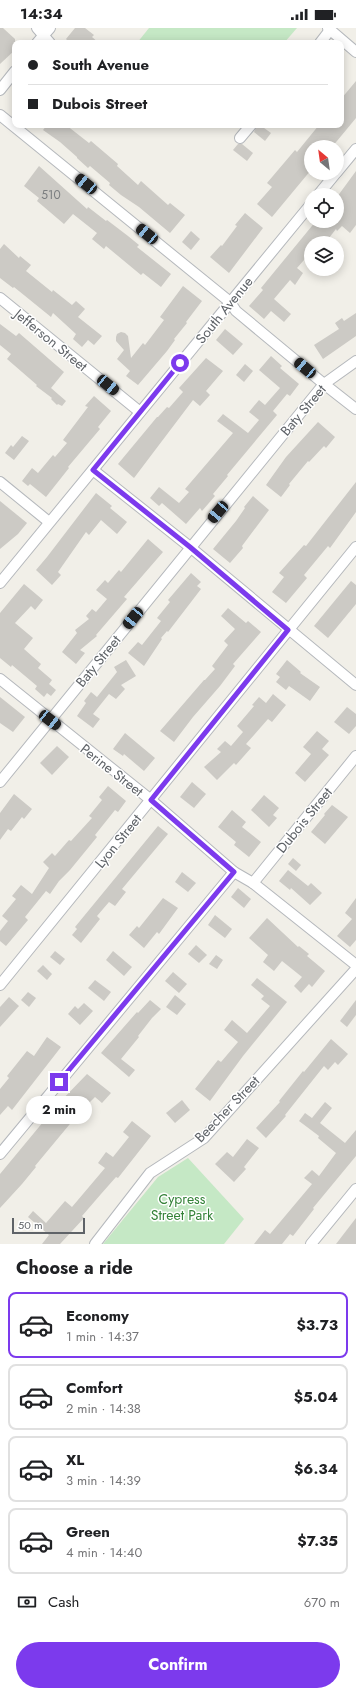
<!DOCTYPE html>
<html lang="en">
<head>
<meta charset="utf-8">
<style>
  :root { --surface:#fff; --page:#f2f2f2; --text:#202124; --muted:#757577; --line:#e0e0e0; --accent:#7c3aed }
  body { margin:0; font-family:Jost,sans-serif; background:var(--page); color:var(--text); height:100vh; display:flex; flex-direction:column; font-size:15px; white-space:nowrap }
  * { box-sizing:border-box; margin:0 }
  p { font-size:13px; color:var(--muted) }
  .icon { flex:none; width:22px; height:22px; fill:none; stroke:currentColor; stroke-width:2; stroke-linecap:round; stroke-linejoin:round }
  .map { position:relative; height:1216px; overflow:hidden }
  .panel { display:flex; flex-direction:column; background:var(--surface); flex:1 }
  .panel>* { flex:none }
  .banner { position:absolute; left:12px; top:12px; width:332px; height:88px; border-radius:8px; box-shadow:0 2px 10px #0003; display:grid; align-content:center; height:88px; padding:0 16px; background:var(--surface) }
  .needle { width:26px; rotate:331deg }
  .controls { position:absolute; left:304px; top:112px; display:grid; gap:8px }
  .controls a { display:grid; place-items:center; width:40px; height:40px; border-radius:50%; background:var(--surface); box-shadow:0 2px 10px #0003; font-size:20px }
  .scale { position:absolute; left:12px; bottom:10px; width:73px; box-sizing:border-box; padding-left:4px; border:2px solid #5f6368; border-top:0; font-size:11px; line-height:14px; white-space:nowrap; color:#5f6368; -webkit-text-stroke:3px #fff; paint-order:stroke }
  .end { position:absolute; width:18px; height:18px; margin:-9px; border:5px solid #7c3aed; background:#fff; box-shadow:0 0 0 2px #fff }
  .from { border-radius:50% }
  .bubble { position:absolute; height:28px; border-radius:14px; background:var(--surface); box-shadow:0 2px 10px #0003; font-size:13px; font-weight:700; line-height:28px; text-align:center }
  .car { position:absolute; width:12px; height:24px; margin:-12px -6px; border-radius:5px; box-shadow:0 0 3px 1px #0007; background:linear-gradient(#222 24%,#8ab4d8 0 40%,#222 0 76%,#8ab4d8 0 86%,#222 0) }
  .banner b { display:flex; align-items:center; gap:14px; height:38px; font-size:15px }
  .banner b+b { border-top:1px solid var(--line) }
  .banner i { width:10px; height:10px; background:var(--text) }
  ul { padding:0; list-style:none }
  li { display:flex; align-items:center; gap:12px; height:66px; margin:0 8px 6px; padding:0 8px; border:2px solid var(--line); border-radius:8px }
  li div { flex:1 }
  li b { display:block; font-size:15px }
  li em { font-style:normal; font-weight:700 }
  li.active { border-color:var(--accent) }
  li>.icon { width:36px; height:36px; stroke-width:1.5 }
  h2 { padding:0 16px; font-size:18px; line-height:48px }
  .pay { display:flex; align-items:center; gap:10px; height:44px; padding:0 16px; font-size:15px }
  .pay p { margin-inline-start:auto }
  .button { display:flex; gap:8px; margin-top:auto; padding:8px 16px }
  .button a { flex:1; height:46px; border-radius:24px; background:var(--accent); color:#fff; font-size:16px; font-weight:700; line-height:46px; text-align:center }
  .status { display:flex; justify-content:space-between; align-items:center; height:28px; padding:0 20px; background:var(--surface); direction:ltr }
  .status svg { height:11px; fill:currentColor }
  .map>svg:first-child { display:block }
  .green { fill:#c5e8c5 }
  .building { fill:#cccac5 }
  .lines { fill:none; stroke-linecap:round; stroke-linejoin:round }
  .minor-casing { stroke:#b5b8bc; stroke-width:12 }
  .minor { stroke:#fff; stroke-width:10 }
  .route { stroke:#7c3aed; stroke-width:5 }
  .labels { text-anchor:middle; dominant-baseline:central; stroke-width:3; stroke-linejoin:round; paint-order:stroke }
  .number-label { font-size:12px; fill:#7a7d7f }
  .street-label { font-size:14px; fill:#5f6368; stroke:#fff }
  .park-label { font-size:14px; fill:#348238; stroke:#fff }
</style>
</head>
<body>
<div class="status"><b>14:34</b><svg viewBox="0 0 49 12"><path d="M0 12V9h3v3zM5 12V6h3v6zM10 12V3h3v9zM15 12V0h3v12zM26 1h20v11H26zM47 4h2v5h-2z"/></svg></div>
<div class="map">
<svg width="356" height="1216" viewBox="0 0 356 1216">
  <rect width="100%" height="100%" fill="#f1efe8"/>
  <g class="green">
    <polygon points="149,0 297,0 284,15 137,15"/>
    <polygon points="188,1130 244,1191 224,1216 103,1216 158,1149"/>
  </g>
  <g class="building">
    <polygon points="0,0 3,0 15,11 15,22 0,36"/>
    <polygon points="75,0 85,0 94,7 92,9 99,15 70,15 66,11"/>
    <polygon points="356,53 356,90 332,119 311,119 311,142 272,189 257,176 272,159 267,155 295,122 297,124 319,97 341,97 341,71"/>
    <polygon points="47,97 66,97 89,115 91,113 118,136 117,138 138,157 141,153 168,177 170,175 185,187 170,205 139,179 121,167 109,157 110,155 90,138 88,140 77,130 77,129 60,114 43,102"/>
    <polygon points="257,97 260,97 271,105 265,113 254,104"/>
    <polygon points="238,116 242,116 253,125 247,133 233,122"/>
    <polygon points="39,138 87,181 88,179 106,193 107,192 128,208 139,217 137,219 171,246 161,259 143,245 141,247 106,218 104,221 92,211 97,205 73,186 64,196 37,173 39,170 24,158"/>
    <polygon points="356,143 356,197 350,205 342,198 337,203 336,201 325,215 311,215 311,224 297,240 303,245 295,257 290,252 274,271 291,286 284,294 271,283 264,291 249,278 263,262 261,260 316,193 337,193 337,169"/>
    <polygon points="245,185 263,200 229,245 210,229 221,217 222,218 237,198 235,197"/>
    <polygon points="191,203 200,211 191,222 182,214"/>
    <polygon points="4,216 19,230 20,228 31,237 26,243 52,264 53,262 72,277 76,273 85,281 78,289 102,308 94,317 88,312 82,319 73,311 76,306 53,285 51,289 14,259 13,260 0,250 0,221"/>
    <polygon points="183,258 202,273 186,294 187,295 174,311 175,312 167,323 138,357 126,348 130,343 117,331 124,322 116,313 116,309 117,306 121,304 125,305 128,308 131,330 143,315 145,317 164,292 160,289"/>
    <polygon points="356,285 356,308 323,331 314,317 339,301 335,295 342,290 344,293"/>
    <polygon points="0,296 16,308 19,305 64,344 51,360 66,373 62,378 58,376 57,377 51,371 52,370 36,358 37,357 7,331 11,326 0,317"/>
    <polygon points="225,301 243,316 233,327 216,312"/>
    <polygon points="271,328 282,338 280,340 299,356 290,368 287,366 273,383 277,387 227,447 228,448 213,466 215,468 202,483 200,480 186,496 162,475 159,478 150,470 159,459 179,475 189,464 185,461 233,405 217,393 223,386 248,405 259,392 249,384 259,372 265,377 280,360 259,342"/>
    <polygon points="206,330 223,343 206,363 210,367 200,378 193,372 134,450 118,436 157,389 158,389 167,379 169,380 183,364 179,360"/>
    <polygon points="245,336 253,343 244,354 236,347"/>
    <polygon points="94,368 111,383 98,399 100,401 68,439 69,440 46,469 30,456 28,458 22,453 32,440 38,445 53,427 55,429 67,415 63,412 88,379 85,378"/>
    <polygon points="318,394 335,409 326,420 324,418 309,434 308,433 289,456 290,457 281,469 266,457 286,429"/>
    <polygon points="22,408 29,413 14,432 5,425 11,417 13,419"/>
    <polygon points="356,454 356,484 330,520 328,518 304,547 307,550 286,575 272,564 284,549 279,545 304,517 306,518"/>
    <polygon points="96,465 112,478 110,480 127,494 117,506 101,492 89,507 86,504 58,544 61,547 52,557 36,542 47,529"/>
    <polygon points="253,468 269,482 242,518 243,520 230,535 213,521 236,493 245,480 244,479"/>
    <polygon points="0,473 27,495 18,506 0,521"/>
    <polygon points="148,511 163,524 124,569 127,571 96,607 97,608 80,622 85,625 76,636 62,624 77,605 75,602 89,591 86,588 92,581 96,584 107,571 96,562 105,552 108,555 119,542 121,544"/>
    <polygon points="191,545 201,554 197,558 201,561 168,604 167,603 161,610 162,611 144,638 128,625 138,614 142,617 161,593 157,590 170,574 168,572"/>
    <polygon points="351,553 356,557 356,576 328,610 314,598"/>
    <polygon points="24,556 43,572 35,582 31,578 15,595 33,610 24,621 41,636 38,640 52,652 49,656 56,662 51,668 47,665 44,669 35,661 37,658 12,637 11,639 0,630 0,585"/>
    <polygon points="228,580 246,595 248,593 261,604 233,636 235,638 220,658 193,689 174,714 160,703 204,652 205,652 215,641 212,638 228,617 224,613 235,601 221,588"/>
    <polygon points="126,632 136,648 121,657 125,661 116,671 109,666 93,686 100,691 93,700 77,688 86,675 84,673 91,664 97,669 117,644 114,639"/>
    <polygon points="287,632 301,644 300,645 320,659 310,673 289,658 286,662 276,654 280,649 276,646"/>
    <polygon points="273,666 286,677 272,694 268,691 246,716 251,720 236,737 234,735 217,752 204,739 221,724 217,721 225,713 231,718 243,704 237,698 254,678 252,677 259,669 266,675"/>
    <polygon points="0,669 25,689 13,704 0,695"/>
    <polygon points="347,679 356,686 356,698 349,706 334,694"/>
    <polygon points="317,703 329,713 322,721 329,727 305,754 295,745 311,726 303,719"/>
    <polygon points="125,705 155,730 144,743 124,726 123,728 113,721"/>
    <polygon points="57,718 69,729 52,747 40,735"/>
    <polygon points="192,754 206,766 194,780 180,769"/>
    <polygon points="108,758 126,773 118,784 115,782 95,807 97,809 70,842 59,853 50,866 46,863 25,889 28,892 6,918 0,913 0,903 8,893 2,888 16,871 12,868 21,857 32,866 49,840 43,834 52,825 55,828 69,812 71,813 92,790 89,788 102,772 99,769"/>
    <polygon points="14,766 32,781 24,791 22,789 11,803 8,801 0,812 0,785"/>
    <polygon points="264,767 279,780 273,787 277,790 269,799 251,782"/>
    <polygon points="332,777 348,789 325,816 311,804 325,787 324,786"/>
    <polygon points="232,782 246,794 242,799 261,814 249,829 234,817 236,814 218,799"/>
    <polygon points="158,798 168,806 122,861 126,864 115,878 109,874 97,888 100,891 81,915 72,907 77,901 75,899"/>
    <polygon points="293,830 301,837 296,843 288,836"/>
    <polygon points="288,842 308,858 311,855 322,865 310,877 291,860 290,862 279,853"/>
    <polygon points="182,844 196,855 188,864 175,854"/>
    <polygon points="238,860 251,871 244,880 231,869"/>
    <polygon points="163,870 178,880 159,906 157,904 144,920 129,907 137,898 139,900"/>
    <polygon points="356,870 356,912 350,919 337,908 352,891 345,885"/>
    <polygon points="215,887 232,901 225,910 208,897"/>
    <polygon points="267,890 298,919 299,918 309,926 307,928 325,943 312,959 309,956 301,965 294,958 302,949 282,933 274,943 263,934 268,927 249,910"/>
    <polygon points="196,917 207,927 199,935 188,926"/>
    <polygon points="55,923 65,931 60,937 50,929"/>
    <polygon points="113,923 132,939 124,948 106,932"/>
    <polygon points="216,927 223,932 217,941 209,936"/>
    <polygon points="43,937 52,946 47,952 37,943"/>
    <polygon points="173,944 187,956 179,965 165,953"/>
    <polygon points="257,950 287,974 243,1028 210,1073 195,1061 218,1032 221,1034 238,1014 224,1002 232,992 247,1005 270,978 261,971 264,968 251,957"/>
    <polygon points="95,952 111,964 104,973 88,960"/>
    <polygon points="28,964 36,970 29,979 21,972"/>
    <polygon points="175,967 186,976 177,987 166,979"/>
    <polygon points="9,969 19,978 0,999 0,979"/>
    <polygon points="150,972 161,981 152,990 138,1008 139,1009 121,1031 135,1042 129,1049 101,1025 137,984 138,985"/>
    <polygon points="356,972 356,987 347,999 340,993"/>
    <polygon points="84,975 93,983 80,997 68,986 75,978 78,981"/>
    <polygon points="47,1009 61,1019 12,1082 8,1078 0,1087 0,1061 9,1050 7,1048 27,1023 34,1028"/>
    <polygon points="331,1011 348,1026 338,1037 335,1034 328,1042 324,1038 285,1087 286,1088 266,1110 256,1100 280,1074 279,1073 303,1043 304,1044"/>
    <polygon points="87,1046 111,1065 102,1075 95,1069 79,1085 35,1138 36,1139 22,1156 0,1180 0,1146 58,1076"/>
    <polygon points="182,1072 190,1082 175,1095 166,1085"/>
    <polygon points="325,1074 332,1080 320,1095 345,1115 356,1102 356,1128 313,1180 314,1181 293,1208 290,1206 282,1216 254,1216 265,1202 270,1206 312,1156 304,1150 312,1142 319,1148 336,1125 318,1110 319,1108 299,1093 305,1085 312,1090"/>
    <polygon points="132,1093 151,1108 118,1150 116,1149 101,1166 82,1188 84,1190 60,1216 42,1216 49,1207 28,1189 33,1183 46,1195 65,1173 72,1179 105,1140 98,1135 106,1124 113,1129 129,1109 123,1104"/>
    <polygon points="247,1111 259,1120 244,1139 246,1141 234,1154 215,1136 227,1124 233,1129"/>
    <polygon points="356,1190 356,1216 336,1216"/>
  </g>
  <g class="lines">
    <defs>
      <g id="minor">
        <polyline points="37,0 50,15"/>
        <polyline points="328,0 356,24"/>
        <polyline points="37,15 50,0"/>
        <polyline points="320,15 330,2"/>
        <polyline points="0,62 15,43"/>
        <polyline points="0,87 230,274 236,283 324,356 356,381"/>
        <polyline points="240,110 251,97"/>
        <polyline points="337,144 356,121"/>
        <polyline points="318,167 336,145"/>
        <polyline points="0,270 140,384"/>
        <polyline points="93,442 190,519 356,657"/>
        <polyline points="0,454 49,494"/>
        <polyline points="0,555 311,176"/>
        <polyline points="0,651 151,772 234,844 253,855 356,937"/>
        <polyline points="0,754 324,356 356,333"/>
        <polyline points="253,855 356,728"/>
        <polyline points="0,957 356,519"/>
        <polyline points="0,1126 234,844"/>
        <polyline points="95,1216 150,1145 204,1110 356,941"/>
        <polyline points="311,1216 356,1161"/>
      </g>
    </defs>
    <use href="#minor" class="minor-casing"/>
    <use href="#minor" class="minor"/>
  </g>
  <g class="lines">
    <polyline class="route" points="59,1054 234,844 151,772 288,602 190,519 93,442 180,335"/>
  </g>
  <g class="labels">
    <g class="number-label">
      <text x="51" y="167">510</text>
    </g>
    <g class="street-label">
      <text transform="translate(224 282) rotate(-51)">South Avenue</text>
      <text transform="translate(51 312) rotate(39)">Jefferson Street</text>
      <text transform="translate(303 382) rotate(-50)">Baty Street</text>
      <text transform="translate(98 633) rotate(-51)">Baty Street</text>
      <text transform="translate(112 742) rotate(38)">Perine Street</text>
      <text transform="translate(304 792) rotate(-51)">Dubois Street</text>
      <text transform="translate(118 813) rotate(-51)">Lyon Street</text>
      <text transform="translate(227 1081) rotate(-46)">Beecher Street</text>
    </g>
    <g class="park-label">
      <text x="182" y="1171">Cypress<tspan x="182" dy="16">Street Park</tspan></text>
    </g>
  </g>
</svg>
<div class="controls">
<a><svg class="needle" viewBox="-14 -14 28 28"><path d="M0-13l5 13h-10z" fill="#e53935"/><path d="M0 13l5-13h-10z" fill="#757577"/></svg></a>
<a><svg class="icon" aria-label="locate" viewBox="0 0 24 24"><circle cx="12" cy="12" r="6"/><path d="M12 2v4M12 18v4M2 12h4M18 12h4"/></svg></a>
<a><svg class="icon" aria-label="layers" viewBox="0 0 24 24"><path d="M12 4l9 5-9 5-9-5zM3 14l9 5 9-5"/></svg></a>
</div>
<div class="scale">50 m</div>
<i class="end from" style="left:180px;top:335px"></i>
<i class="end" style="left:59px;top:1054px"></i>
<div class="bubble" style="left:26px;top:1068px;width:66px">2 min</div>
<i class="car" style="left:86px;top:156px;rotate:309deg"></i>
<i class="car" style="left:147px;top:206px;rotate:309deg"></i>
<i class="car" style="left:305px;top:340px;rotate:310deg"></i>
<i class="car" style="left:108px;top:357px;rotate:129deg"></i>
<i class="car" style="left:218px;top:484px;rotate:220deg"></i>
<i class="car" style="left:133px;top:590px;rotate:219deg"></i>
<i class="car" style="left:50px;top:692px;rotate:128deg"></i>
<div class="banner">
<b><i class="from"></i>South Avenue</b>
<b><i></i>Dubois Street</b>
</div>
</div>
<section class="panel">
<h2>Choose a ride</h2>
<ul>
<li class="active"><svg class="icon" aria-label="car" viewBox="0 0 24 24"><path d="M5 17H2v-5l4-1 3-4h7l3 4 3 1v5h-3M9 17h6M6 11h13"/><circle cx="7" cy="17" r="2"/><circle cx="17" cy="17" r="2"/></svg><div><b>Economy</b><p>1 min · 14:37</p></div><em>$3.73</em></li>
<li><svg class="icon" aria-label="car" viewBox="0 0 24 24"><path d="M5 17H2v-5l4-1 3-4h7l3 4 3 1v5h-3M9 17h6M6 11h13"/><circle cx="7" cy="17" r="2"/><circle cx="17" cy="17" r="2"/></svg><div><b>Comfort</b><p>2 min · 14:38</p></div><em>$5.04</em></li>
<li><svg class="icon" aria-label="car" viewBox="0 0 24 24"><path d="M5 17H2v-5l4-1 3-4h7l3 4 3 1v5h-3M9 17h6M6 11h13"/><circle cx="7" cy="17" r="2"/><circle cx="17" cy="17" r="2"/></svg><div><b>XL</b><p>3 min · 14:39</p></div><em>$6.34</em></li>
<li><svg class="icon" aria-label="car" viewBox="0 0 24 24"><path d="M5 17H2v-5l4-1 3-4h7l3 4 3 1v5h-3M9 17h6M6 11h13"/><circle cx="7" cy="17" r="2"/><circle cx="17" cy="17" r="2"/></svg><div><b>Green</b><p>4 min · 14:40</p></div><em>$7.35</em></li>
</ul>
<div class="pay"><svg class="icon" aria-label="cash" viewBox="0 0 24 24"><path d="M3 7h18v10H3z"/><circle cx="12" cy="12" r="2"/></svg>Cash<p>670 m</p></div>
<div class="button"><a>Confirm</a></div>
</section>
</body>
</html>
